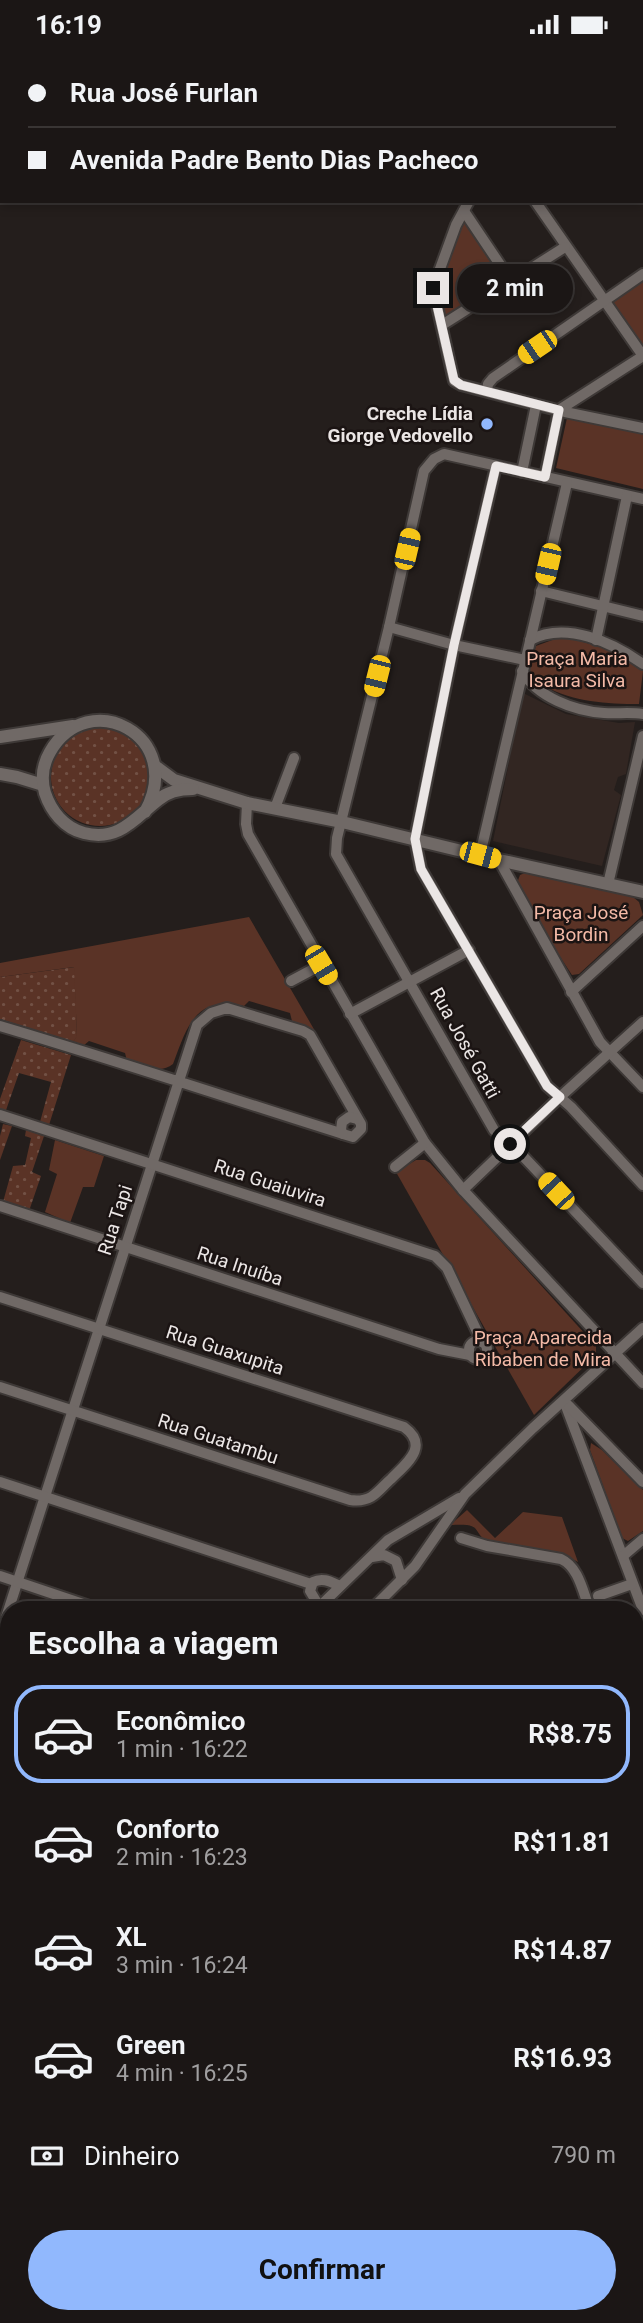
<!DOCTYPE html>
<html lang="pt">
<head>
<meta charset="utf-8">
<style>
  :root { --surface:#1b1615; --page:#241f1e; --text:#f1f3f6; --muted:#a09fa0; --line:#393534; --accent:#91b8fd }
  body { margin:0; font-family:Roboto,sans-serif; background:var(--page); color:var(--text); height:100vh; display:flex; flex-direction:column; font-size:26px; white-space:nowrap }
  * { box-sizing:border-box; margin:0 }
  p { font-size:23px; color:var(--muted) }
  .icon { flex:none; width:38px; height:38px; fill:none; stroke:currentColor; stroke-width:2; stroke-linecap:round; stroke-linejoin:round }
  .map { position:relative; flex:1; overflow:hidden }
  .details { position:absolute; left:0px; top:1552px; width:644px; height:723px; display:flex; flex-direction:column; background:var(--surface); border-radius:28px 28px 0 0; box-shadow:0 4px 10px #0003,0 0 0 2px var(--line) }
  .details>* { flex:none }
  .guide { position:absolute; left:0px; top:0px; width:644px; height:154px; box-shadow:0 4px 10px #0003,0 0 0 2px var(--line); display:grid; align-content:center; height:154px; padding:0 28px; background:var(--surface) }
  .end { position:absolute; width:32px; height:32px; margin:-16px; border:9px solid #ebe6e5; background:#111; box-shadow:0 0 0 4px #111 }
  .from { border-radius:50% }
  .bubble { position:absolute; height:49px; border-radius:24px; background:var(--surface); box-shadow:0 4px 10px #0003,0 0 0 2px var(--line); font-size:23px; font-weight:700; line-height:49px; text-align:center }
  .car { position:absolute; width:21px; height:42px; margin:-21px -10px; border-radius:9px; box-shadow:0 0 5px 2px #0007; background:linear-gradient(#f5c518 24%,#345 0 40%,#f5c518 0 76%,#345 0 86%,#f5c518 0) }
  .guide b { display:flex; align-items:center; gap:24px; height:66px; font-size:26px }
  .guide b+b { border-top:2px solid var(--line) }
  .guide i { width:18px; height:18px; background:var(--text) }
  ul { padding:0; list-style:none }
  li { display:flex; align-items:center; gap:21px; height:98px; margin:0 14px 10px; padding:0 14px; border:4px solid transparent; border-radius:28px }
  li div { flex:1 }
  li b { display:block; font-size:26px }
  li em { font-style:normal; font-weight:700 }
  li.on { border-color:var(--accent) }
  li>.icon { width:63px; height:63px; stroke-width:1.5 }
  h2 { padding:0 28px; font-size:32px; line-height:84px }
  .pay { display:flex; align-items:center; gap:18px; height:77px; padding:0 28px; font-size:26px }
  .pay p { margin-inline-start:auto }
  .primary-button { display:flex; gap:14px; margin-top:auto; padding:14px 28px }
  .primary-button a { flex:1; height:80px; border-radius:42px; background:var(--accent); color:#111; font-size:28px; font-weight:700; line-height:80px; text-align:center }
  .status { display:flex; justify-content:space-between; align-items:center; height:49px; padding:0 35px; background:var(--surface); direction:ltr }
  .status svg { height:19px; fill:currentColor }
  .map>svg:first-child { display:block }
  .built { fill:#322622 }
  .grass { fill:url(#grass-dots) }
  .park { fill:#5a3326 }
  .lines { fill:none; stroke-linecap:round; stroke-linejoin:round }
  .minor-casing { stroke:#3e3937; stroke-width:14 }
  .tertiary-casing { stroke:#3e3937; stroke-width:16 }
  .secondary-casing { stroke:#3e3937; stroke-width:18 }
  .minor { stroke:#706966; stroke-width:10 }
  .tertiary { stroke:#706966; stroke-width:12 }
  .secondary { stroke:#706966; stroke-width:14 }
  .route { stroke:#ebe6e5; stroke-width:9 }
  .poi-dot { fill:#91b8fd; stroke:#1b1413; stroke-width:2.5 }
  .labels { text-anchor:middle; dominant-baseline:central; stroke-width:5; stroke-linejoin:round; paint-order:stroke }
  .poi-label { font-size:19px; font-weight:bold; fill:#ebe6e5; stroke:#1b1413; text-anchor:end }
  .park-label { font-size:19px; fill:#f4baa7; stroke:#1b1413 }
  .street-label { font-size:19px; fill:#ebe6e5; stroke:#1b1413 }
</style>
</head>
<body>
<div class="status"><b>16:19</b><svg viewBox="0 0 49 12"><path d="M0 12V9h3v3zM5 12V6h3v6zM10 12V3h3v9zM15 12V0h3v12zM26 1h20v11H26zM47 4h2v5h-2z"/></svg></div>
<div class="map">
<svg width="643" height="2274" viewBox="0 0 643 2274">
  <defs>
    <pattern id="grass-dots" width="8" height="8" patternUnits="userSpaceOnUse" patternTransform="scale(1.75)"><rect width="8" height="8" fill="#5a3326"/><path d="M2 2h.1M6 6h.1" fill="none" stroke="#725145" stroke-width="1.8" stroke-linecap="round"/></pattern>
  </defs>
  <rect width="100%" height="100%" fill="#241e1c"/>
  <polygon class="built" points="523,644 566,665 619,674 635,673 626,725 618,728 614,741 621,746 602,817 493,792"/>
  <g class="grass">
    <circle cx="100" cy="728" r="49"/>
    <polygon points="75,918 77,988 73,993 0,970 0,928"/>
    <polygon points="21,991 71,1006 49,1076 40,1073 51,1033 19,1024 5,1064 0,1062 0,1050"/>
    <polygon points="3,1075 12,1077 0,1111 0,1087"/>
    <polygon points="26,1081 44,1087 32,1123 41,1127 29,1162 3,1153 13,1117 25,1116 31,1089 25,1087"/>
  </g>
  <g class="park">
    <polygon points="465,170 505,230 444,270 437,241"/>
    <polygon points="643,231 643,301 610,253"/>
    <polygon points="567,369 643,385 643,440 556,419"/>
    <path d="M563,587L614,602L643,622L639,655C607,655 573,653 544,637C538,634 533,627 528,622L536,597Z"/>
    <polygon points="527,823 633,848 639,853 643,866 579,925 572,926 547,888 517,834 520,826"/>
    <path d="M249,868L315,982L292,972L290,964L249,952L244,957C195,946 187,978 173,1015C160,1026 142,1016 127,1012L125,1004L89,992L83,997L73,993L77,987L74,918L0,928V914Z"/>
    <polygon points="55,1091 104,1107 94,1138 83,1138 70,1174 45,1163 57,1125 49,1121"/>
    <polygon points="416,1111 425,1111 430,1114 596,1297 596,1304 592,1310 534,1366 396,1123"/>
    <polygon points="591,1394 602,1401 643,1441 643,1482 628,1492 622,1489 590,1401"/>
    <path d="M467,1461L495,1489L523,1463L562,1468L578,1513L558,1503L492,1496C468,1482 487,1474 450,1476Z"/>
    <polygon points="643,1704 643,1776 635,1780 635,1769"/>
  </g>
  <g class="lines">
    <defs>
      <g id="minor">
        <polyline points="477,2 479,0"/>
        <polyline points="490,2 491,0"/>
        <polyline points="469,152 456,176 433,239 454,332 461,336 565,363 643,379"/>
        <polyline points="535,152 643,307"/>
        <polyline points="464,162 511,232"/>
        <polyline points="442,276 565,198"/>
        <polyline points="487,342 488,335 493,329 643,225"/>
        <polyline points="559,361 643,307"/>
        <polyline points="496,417 454,596 415,790 421,820 547,1037 571,1058 643,1136"/>
        <polyline points="522,423 536,356"/>
        <polyline points="545,428 559,361"/>
        <polyline points="643,450 444,405 434,410 424,422 389,578 337,789 336,805 494,1081 522,1106 643,1234"/>
        <polyline points="541,542 643,567"/>
        <polyline points="389,578 454,596 525,611"/>
        <path d="M530,591C566,572 612,593 643,615"/>
        <polyline points="596,591 627,447"/>
        <path d="M522,622C537,648 574,662 604,664C617,665 630,663 643,665"/>
        <polyline points="247,754 246,775 248,785 425,1094 463,1141 643,1334"/>
        <polyline points="275,759 294,709"/>
        <polyline points="480,806 567,434"/>
        <polyline points="499,811 600,993 643,1038"/>
        <polyline points="608,835 643,687"/>
        <polyline points="291,932 321,916"/>
        <polyline points="571,943 643,877"/>
        <polyline points="350,965 469,901"/>
        <path d="M0,977C115,1011 229,1049 343,1085L353,1088L361,1080V1075L310,986L303,982L227,959L211,964L197,976L0,1587"/>
        <polyline points="0,1066 435,1207 447,1219 482,1293"/>
        <polyline points="343,1085 341,1081 342,1073 349,1068 357,1070"/>
        <polyline points="395,1118 425,1094"/>
        <polyline points="463,1141 560,1048 643,973"/>
        <polyline points="0,1157 439,1300 470,1306"/>
        <path d="M0,1248L404,1378C430,1397 407,1414 391,1430C385,1435 378,1444 371,1448C364,1452 357,1452 350,1451L0,1338"/>
        <circle cx="478" cy="1301" r="9"/>
        <polyline points="564,1352 643,1561"/>
        <polyline points="568,1356 643,1433"/>
        <polyline points="0,1433 311,1535"/>
        <path d="M461,1489L487,1497L561,1510C579,1518 583,1544 590,1561"/>
        <polyline points="623,1507 643,1490"/>
        <polyline points="372,1508 384,1506 396,1512 402,1531"/>
        <polyline points="0,1527 101,1561"/>
        <polyline points="598,1547 632,1535"/>
        <path d="M319,1557L310,1542L313,1533C323,1528 331,1533 340,1537"/>
        <polyline points="316,1561 388,1491 459,1449"/>
        <polyline points="371,1561 415,1517 465,1445 533,1379 643,1279"/>
        <polyline points="0,1618 9,1621"/>
        <polyline points="0,1700 9,1709"/>
        <polyline points="635,1786 643,1787"/>
        <polyline points="635,1873 643,1874"/>
        <polyline points="635,1961 643,1962"/>
        <polyline points="635,2024 643,2027"/>
        <polyline points="635,2115 643,2117"/>
        <polyline points="635,2204 643,2206"/>
        <polyline points="595,2266 607,2274"/>
      </g>
      <g id="tertiary">
        <polyline points="0,688 73,677"/>
        <polyline points="155,717 174,731 247,754 342,773 499,811 643,843"/>
        <polyline points="0,725 17,728 43,736"/>
        <path d="M145,763C187,687 88,636 50,703C43,715 41,730 45,744C51,762 64,779 84,784C119,793 135,769 158,751C168,742 180,740 193,740"/>
      </g>
      <g id="secondary">
        <polyline points="0,1725 9,1734"/>
        <polyline points="0,1753 9,1762"/>
        <polyline points="527,2266 538,2274"/>
        <polyline points="558,2266 569,2274"/>
      </g>
    </defs>
    <use href="#minor" class="minor-casing"/>
    <use href="#tertiary" class="tertiary-casing"/>
    <use href="#secondary" class="secondary-casing"/>
    <use href="#minor" class="minor"/>
    <use href="#tertiary" class="tertiary"/>
    <use href="#secondary" class="secondary"/>
  </g>
  <g class="lines">
    <polyline class="route" points="433,239 454,331 461,336 559,361 545,428 496,417 454,596 415,790 421,820 547,1037 560,1048 510,1095"/>
  </g>
  <circle class="poi-dot" cx="487" cy="375" r="7"/>
  <g class="labels">
    <g class="poi-label">
      <text x="473" y="364">Creche Lídia<tspan x="473" dy="22">Giorge Vedovello</tspan></text>
    </g>
    <g class="park-label">
      <text x="577" y="609">Praça Maria<tspan x="577" dy="22">Isaura Silva</tspan></text>
      <text x="581" y="863">Praça José<tspan x="581" dy="22">Bordin</tspan></text>
      <text x="543" y="1288">Praça Aparecida<tspan x="543" dy="22">Ribaben de Mira</tspan></text>
    </g>
    <g class="street-label">
      <text transform="translate(465 994) rotate(61)">Rua José Gatti</text>
      <text transform="translate(270 1134) rotate(18)">Rua Guaiuvira</text>
      <text transform="translate(115 1171) rotate(-72)">Rua Tapi</text>
      <text transform="translate(240 1217) rotate(18)">Rua Inuíba</text>
      <text transform="translate(225 1301) rotate(18)">Rua Guaxupita</text>
      <text transform="translate(218 1390) rotate(18)">Rua Guatambu</text>
    </g>
  </g>
</svg>
<i class="end from" style="left:510px;top:1095px"></i>
<i class="end" style="left:433px;top:239px"></i>
<div class="bubble" style="left:457px;top:215px;width:116px">2 min</div>
<i class="car" style="left:537px;top:298px;rotate:236deg"></i>
<i class="car" style="left:407px;top:500px;rotate:13deg"></i>
<i class="car" style="left:548px;top:515px;rotate:193deg"></i>
<i class="car" style="left:377px;top:627px;rotate:194deg"></i>
<i class="car" style="left:480px;top:806px;rotate:105deg"></i>
<i class="car" style="left:321px;top:916px;rotate:149deg"></i>
<i class="car" style="left:556px;top:1142px;rotate:317deg"></i>
<div class="guide">
<b><i class="from"></i>Rua José Furlan</b>
<b><i></i>Avenida Padre Bento Dias Pacheco</b>
</div>
<section class="details">
<h2>Escolha a viagem</h2>
<ul>
<li class="on"><svg class="icon" aria-label="car" viewBox="0 0 24 24"><path d="M5 17H2v-5l4-1 3-4h7l3 4 3 1v5h-3M9 17h6M6 11h13"/><circle cx="7" cy="17" r="2"/><circle cx="17" cy="17" r="2"/></svg><div><b>Econômico</b><p>1 min · 16:22</p></div><em>R$8.75</em></li>
<li><svg class="icon" aria-label="car" viewBox="0 0 24 24"><path d="M5 17H2v-5l4-1 3-4h7l3 4 3 1v5h-3M9 17h6M6 11h13"/><circle cx="7" cy="17" r="2"/><circle cx="17" cy="17" r="2"/></svg><div><b>Conforto</b><p>2 min · 16:23</p></div><em>R$11.81</em></li>
<li><svg class="icon" aria-label="car" viewBox="0 0 24 24"><path d="M5 17H2v-5l4-1 3-4h7l3 4 3 1v5h-3M9 17h6M6 11h13"/><circle cx="7" cy="17" r="2"/><circle cx="17" cy="17" r="2"/></svg><div><b>XL</b><p>3 min · 16:24</p></div><em>R$14.87</em></li>
<li><svg class="icon" aria-label="car" viewBox="0 0 24 24"><path d="M5 17H2v-5l4-1 3-4h7l3 4 3 1v5h-3M9 17h6M6 11h13"/><circle cx="7" cy="17" r="2"/><circle cx="17" cy="17" r="2"/></svg><div><b>Green</b><p>4 min · 16:25</p></div><em>R$16.93</em></li>
</ul>
<div class="pay"><svg class="icon" aria-label="cash" viewBox="0 0 24 24"><path d="M3 7h18v10H3z"/><circle cx="12" cy="12" r="2"/></svg>Dinheiro<p>790 m</p></div>
<div class="primary-button"><a>Confirmar</a></div>
</section>
</div>
</body>
</html>
